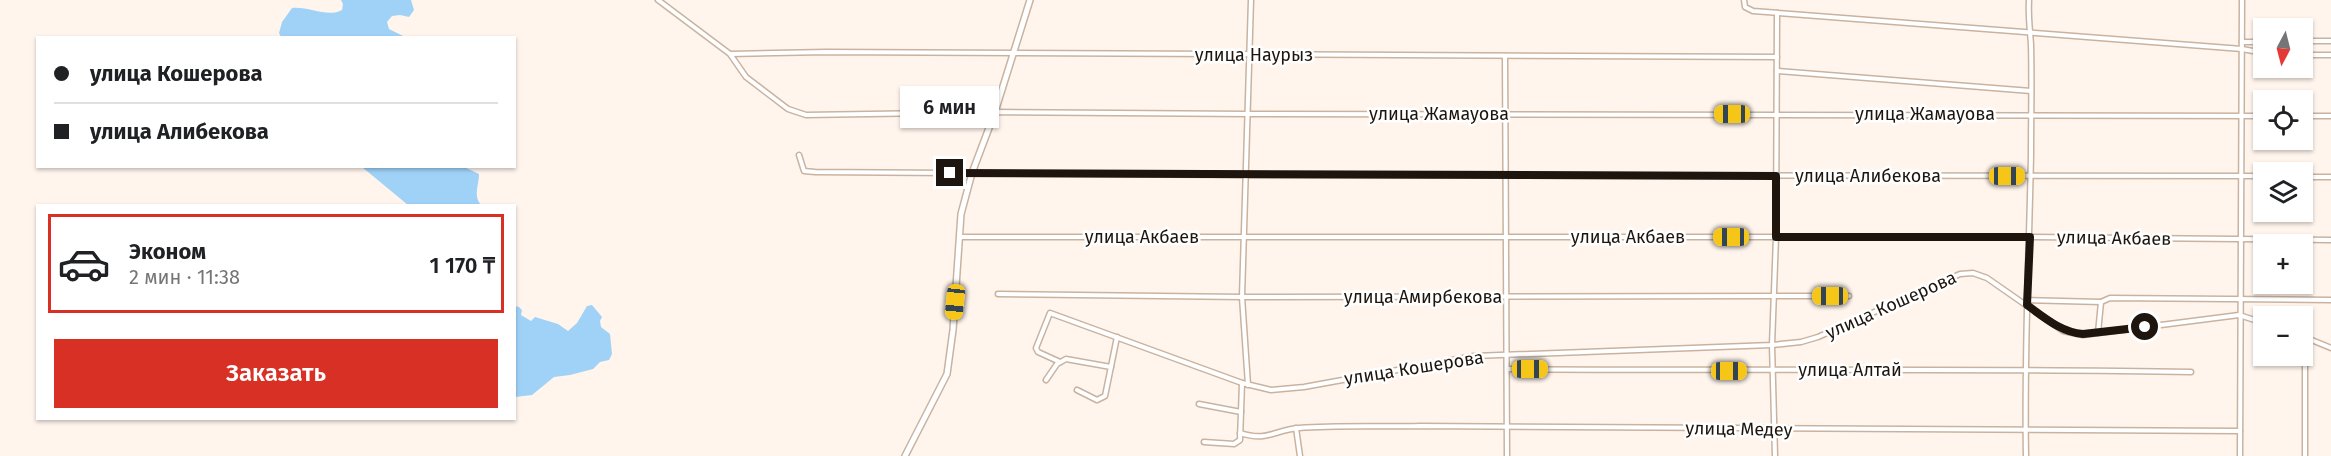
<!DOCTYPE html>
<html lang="ru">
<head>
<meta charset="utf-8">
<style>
  :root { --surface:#fff; --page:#f2f2f2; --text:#202124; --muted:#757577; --line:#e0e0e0; --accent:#d93025 }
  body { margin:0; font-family:"Fira Sans",sans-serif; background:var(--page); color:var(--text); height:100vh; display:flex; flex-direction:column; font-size:22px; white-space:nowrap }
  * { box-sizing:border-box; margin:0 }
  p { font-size:20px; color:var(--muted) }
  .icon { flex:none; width:33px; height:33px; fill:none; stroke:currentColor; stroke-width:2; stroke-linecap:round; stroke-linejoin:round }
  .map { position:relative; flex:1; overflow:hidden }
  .panel { position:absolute; left:36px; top:204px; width:480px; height:216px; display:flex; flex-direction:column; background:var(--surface); border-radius:0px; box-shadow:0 2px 4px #0004 }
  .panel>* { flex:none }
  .banner { position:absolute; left:36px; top:36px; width:480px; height:132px; border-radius:0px; box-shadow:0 2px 4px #0004; display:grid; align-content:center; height:132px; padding:0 18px; background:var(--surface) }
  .needle { width:39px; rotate:187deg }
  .buttons { position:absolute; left:2253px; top:18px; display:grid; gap:12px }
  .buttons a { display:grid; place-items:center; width:60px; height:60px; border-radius:0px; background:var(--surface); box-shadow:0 2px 4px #0004; font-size:30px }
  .end { position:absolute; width:27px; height:27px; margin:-14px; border:8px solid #1d150e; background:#fff; box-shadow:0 0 0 3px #fff }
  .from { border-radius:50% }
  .bubble { position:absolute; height:42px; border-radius:0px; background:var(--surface); box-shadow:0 2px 4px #0004; font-size:20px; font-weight:600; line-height:42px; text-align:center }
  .car { position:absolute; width:18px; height:36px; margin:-18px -9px; border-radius:8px; box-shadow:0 0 4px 2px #0007; background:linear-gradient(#f5c518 24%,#345 0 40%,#f5c518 0 76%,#345 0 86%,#f5c518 0) }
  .banner b { display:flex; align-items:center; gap:21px; height:57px; font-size:22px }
  .banner b+b { border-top:2px solid var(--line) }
  .banner i { width:15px; height:15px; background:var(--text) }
  ul { padding:10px 0 0; list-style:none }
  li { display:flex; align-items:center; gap:18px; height:99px; margin:0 12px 9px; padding:0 6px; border:3px solid var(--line); border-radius:0px }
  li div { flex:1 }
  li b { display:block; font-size:22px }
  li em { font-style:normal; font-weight:600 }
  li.active { border-color:var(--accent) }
  li>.icon { width:54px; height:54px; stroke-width:1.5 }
  .button { display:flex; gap:12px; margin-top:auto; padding:12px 18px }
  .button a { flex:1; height:69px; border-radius:0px; background:var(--accent); color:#fff; font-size:24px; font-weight:600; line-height:69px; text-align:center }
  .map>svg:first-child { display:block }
  .water { fill:#a0d2f8 }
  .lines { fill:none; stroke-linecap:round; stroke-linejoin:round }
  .street-casing { stroke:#c9b3a0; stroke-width:7 }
  .secondary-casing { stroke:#c9b3a0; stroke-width:8 }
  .street { stroke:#fff; stroke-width:4 }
  .secondary { stroke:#fff; stroke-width:5 }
  .route { stroke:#1d150e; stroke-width:8 }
  .labels { text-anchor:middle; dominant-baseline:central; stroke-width:5; stroke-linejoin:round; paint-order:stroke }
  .street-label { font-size:18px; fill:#1d150e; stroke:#fff }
</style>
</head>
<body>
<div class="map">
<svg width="2331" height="456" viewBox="0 0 2331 456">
  <rect width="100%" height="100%" fill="#fff5ed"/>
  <g class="water">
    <path d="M341,0H411L414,10L409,17L400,15L392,16L387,22L389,29L405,37H281L279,33L282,22L292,8C308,6 328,18 342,10L343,4Z"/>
    <path d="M462,166L479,174C479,186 473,195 481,205H408L362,167Z"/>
    <polygon points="592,305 602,317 600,321 601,327 610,334 612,354 609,360 600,362 593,369 570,375 554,377 532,395 515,397 515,306 519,307 522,310 521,315 531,321 535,317 558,324 568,331 577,323 587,306"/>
  </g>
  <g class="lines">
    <defs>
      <g id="street">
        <polyline points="658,0 730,54 746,77 788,109 806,115 995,112 1248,114 2264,116"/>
        <polyline points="1744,0 1745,7 1753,11 2242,49 2264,53"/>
        <polyline points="2302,41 2331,41"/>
        <polyline points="2242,42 2264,42"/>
        <polyline points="731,54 826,52 1777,57"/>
        <polyline points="2302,55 2331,55"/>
        <polyline points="1505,56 1507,456"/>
        <polyline points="1777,71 2031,91"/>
        <polyline points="2302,116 2331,116"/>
        <polyline points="799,155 804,171 815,172 1246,175 2264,176"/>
        <polyline points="2302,177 2331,177"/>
        <polyline points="960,237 2030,237 2331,240"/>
        <polyline points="998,294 1242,297 1849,296"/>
        <polyline points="2027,300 2101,302 2110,298 2331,300"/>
        <polyline points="2098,333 2101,302"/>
        <polyline points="2302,336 2331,348"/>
        <polyline points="1060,362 1038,352 1036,348 1050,313 1242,383 1271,390 1304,387 1474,356 1772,345 1801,342 1818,337 1960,274 1973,273 1987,278 2063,331 2083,335 2239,315 2264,323"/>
        <path d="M1508,369C1736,371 1964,368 2191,372"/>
        <polyline points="1046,380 1057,364 1066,359 1111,367"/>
        <polyline points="1248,385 1242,297 1251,0"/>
        <polyline points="1077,390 1097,400 1105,396 1117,337"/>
        <polyline points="1199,404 1241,412"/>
        <polyline points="1296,428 1300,456"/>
        <path d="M1240,433C1268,442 1274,430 1299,428C1339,425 1380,427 1420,426L2240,431"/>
        <polyline points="1204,442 1234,444 1240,440 1242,383"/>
        <polyline points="1775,456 1772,345 1776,237 1777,13"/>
        <path d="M2026,456C2024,356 2029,255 2031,155C2031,118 2032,82 2031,45C2030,29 2028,17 2029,0"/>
        <polyline points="2240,456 2242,0"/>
        <polyline points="2305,456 2305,337"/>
      </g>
      <polyline id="secondary" points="905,456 947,374 953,330 961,214 972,173 995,112 1030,0"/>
    </defs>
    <use href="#street" class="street-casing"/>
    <use href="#secondary" class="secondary-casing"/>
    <use href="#street" class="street"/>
    <use href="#secondary" class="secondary"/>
  </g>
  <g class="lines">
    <path class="route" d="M950,173L1776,176V237H2030L2027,305C2045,318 2061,332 2083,334L2145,327"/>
  </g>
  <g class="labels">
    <g class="street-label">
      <text x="1254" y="55">улица Наурыз</text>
      <text x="1439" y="114">улица Жамауова</text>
      <text x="1925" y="114">улица Жамауова</text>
      <text x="1868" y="176">улица Алибекова</text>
      <text x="1142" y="237">улица Акбаев</text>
      <text x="1628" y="237">улица Акбаев</text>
      <text transform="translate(2114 238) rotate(1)">улица Акбаев</text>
      <text x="1423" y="297">улица Амирбекова</text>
      <text transform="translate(1891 305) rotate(-24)">улица Кошерова</text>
      <text transform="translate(1414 368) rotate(-9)">улица Кошерова</text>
      <text x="1850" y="370">улица Алтай</text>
      <text transform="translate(1739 429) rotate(1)">улица Медеу</text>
    </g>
  </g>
</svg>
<div class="buttons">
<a><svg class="needle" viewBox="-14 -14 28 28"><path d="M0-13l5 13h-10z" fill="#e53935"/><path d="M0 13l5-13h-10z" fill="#757577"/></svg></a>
<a><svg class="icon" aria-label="locate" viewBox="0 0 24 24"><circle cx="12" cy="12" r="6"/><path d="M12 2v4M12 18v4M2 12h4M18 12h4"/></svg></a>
<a><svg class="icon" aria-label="layers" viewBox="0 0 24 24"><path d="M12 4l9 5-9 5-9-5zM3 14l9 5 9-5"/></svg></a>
<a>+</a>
<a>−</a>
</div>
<i class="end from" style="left:2145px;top:327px"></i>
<i class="end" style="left:950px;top:173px"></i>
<div class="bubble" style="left:900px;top:86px;width:99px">6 мин</div>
<i class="car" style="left:1732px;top:114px;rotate:270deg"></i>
<i class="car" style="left:2007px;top:176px;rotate:90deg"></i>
<i class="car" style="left:1731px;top:237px;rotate:270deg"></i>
<i class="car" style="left:1830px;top:296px;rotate:270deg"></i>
<i class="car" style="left:955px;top:302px;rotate:186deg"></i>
<i class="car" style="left:1530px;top:369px;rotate:90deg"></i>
<i class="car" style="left:1729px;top:371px;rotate:90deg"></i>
<div class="banner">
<b><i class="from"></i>улица Кошерова</b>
<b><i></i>улица Алибекова</b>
</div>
<section class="panel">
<ul>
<li class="active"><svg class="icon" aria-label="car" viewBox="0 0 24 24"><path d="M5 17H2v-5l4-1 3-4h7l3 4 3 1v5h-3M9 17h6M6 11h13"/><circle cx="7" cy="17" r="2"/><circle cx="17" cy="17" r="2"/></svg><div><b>Эконом</b><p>2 мин · 11:38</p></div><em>1 170 ₸</em></li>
</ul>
<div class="button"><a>Заказать</a></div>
</section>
</div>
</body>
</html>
